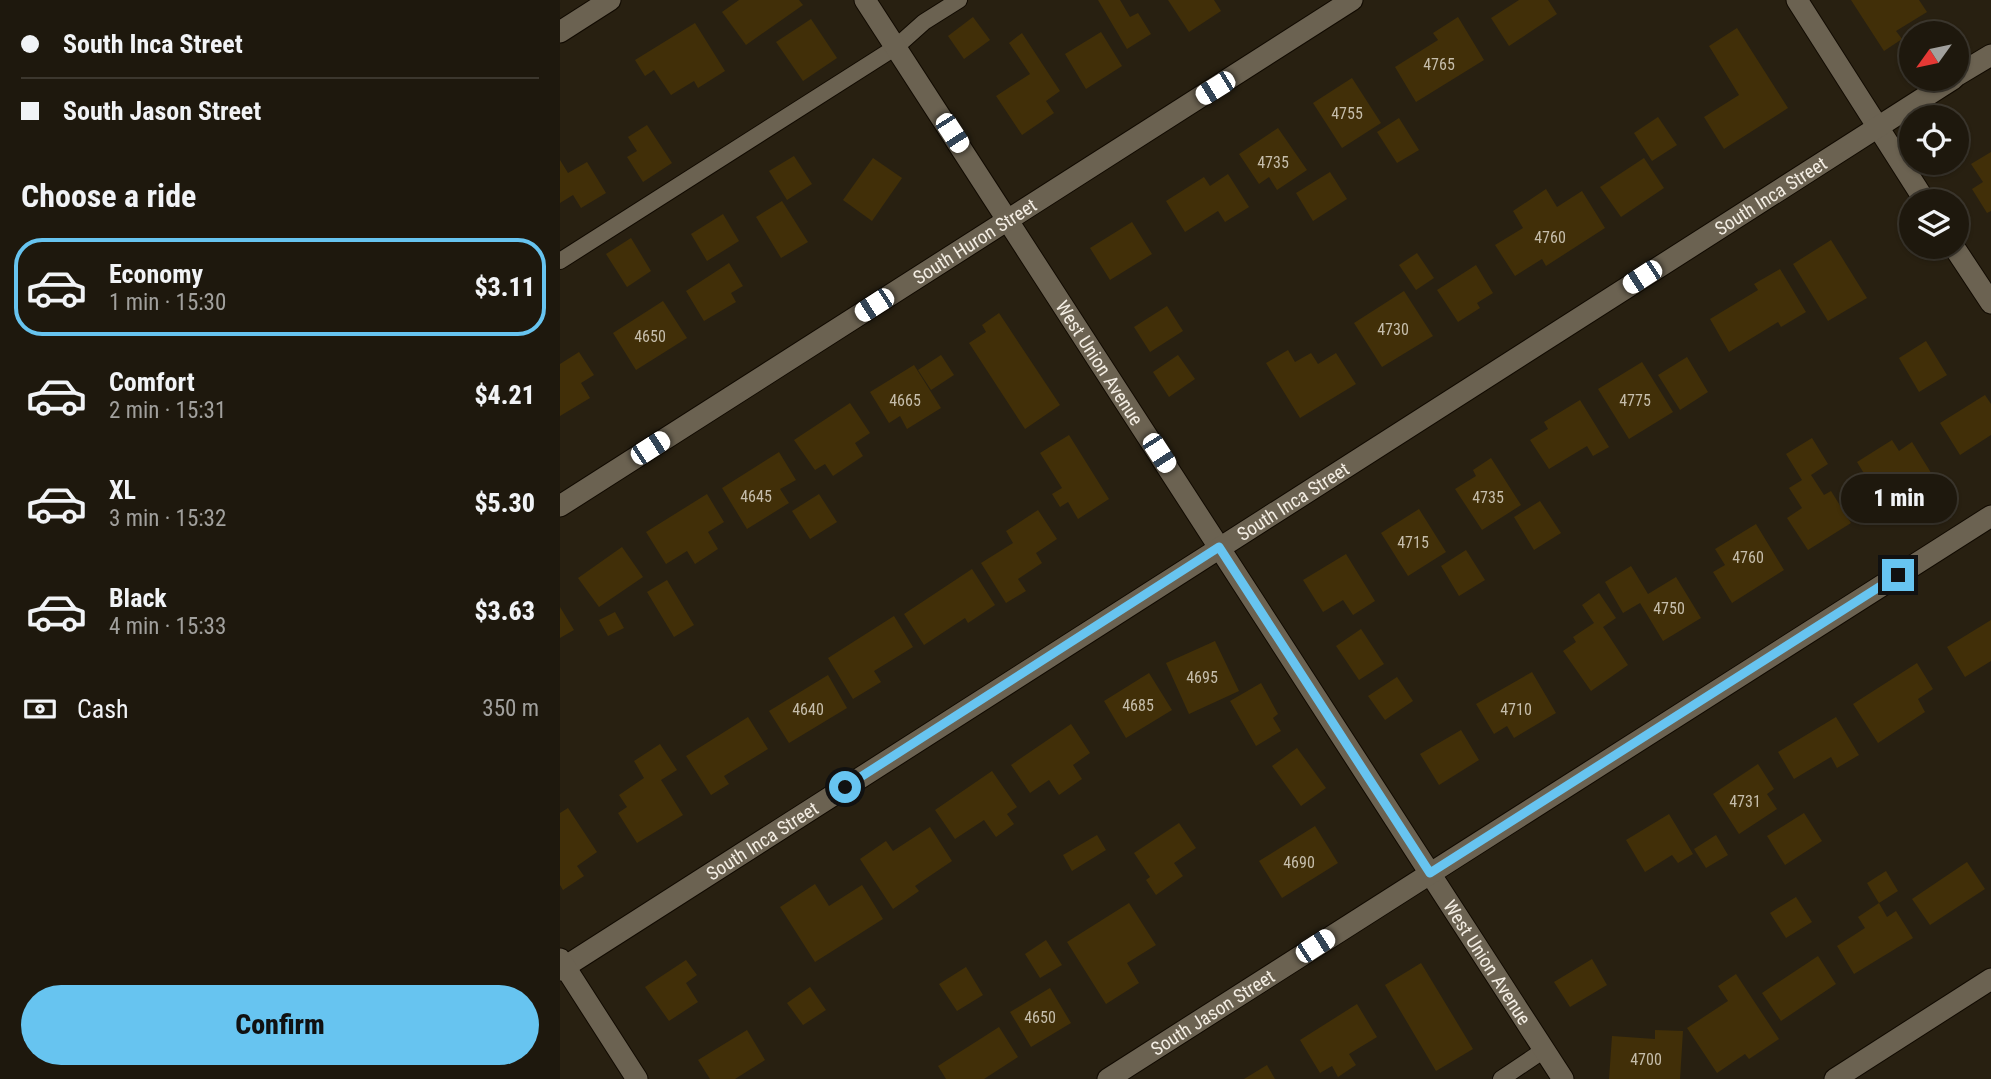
<!DOCTYPE html>
<html lang="en">
<head>
<meta charset="utf-8">
<style>
  :root { --surface:#1e180d; --page:#262116; --text:#f1f3f6; --muted:#a1a09d; --line:#3c372e; --accent:#67c4f0 }
  body { margin:0; font-family:"Roboto Condensed",sans-serif; background:var(--page); color:var(--text); height:100vh; display:flex; flex-direction:column; font-size:26px; white-space:nowrap }
  * { box-sizing:border-box; margin:0 }
  p { font-size:23px; color:var(--muted) }
  .icon { flex:none; width:38px; height:38px; fill:none; stroke:currentColor; stroke-width:2; stroke-linecap:round; stroke-linejoin:round }
  .map { position:relative; flex:1; overflow:hidden }
  .panel { display:flex; flex-direction:column; background:var(--surface); width:560px }
  .panel>* { flex:none }
  .banner { display:grid; align-content:center; height:154px; padding:0 21px; background:var(--surface) }
  .needle { width:46px; rotate:237deg }
  .tools { position:absolute; left:1339px; top:21px; display:grid; gap:14px }
  .tools a { display:grid; place-items:center; width:70px; height:70px; border-radius:50%; background:var(--surface); box-shadow:0 2px 5px #0004,0 0 0 2px var(--line); font-size:35px }
  .end { position:absolute; width:32px; height:32px; margin:-16px; border:9px solid #67c4f0; background:#111; box-shadow:0 0 0 4px #111 }
  .from { border-radius:50% }
  .bubble { position:absolute; height:49px; border-radius:24px; background:var(--surface); box-shadow:0 2px 5px #0004,0 0 0 2px var(--line); font-size:23px; font-weight:800; line-height:49px; text-align:center }
  .car { position:absolute; width:21px; height:42px; margin:-21px -10px; border-radius:9px; box-shadow:0 0 5px 2px #0007; background:linear-gradient(#fff 24%,#345 0 40%,#fff 0 76%,#345 0 86%,#fff 0) }
  .banner b { display:flex; align-items:center; gap:24px; height:66px; font-size:26px }
  .banner b+b { border-top:2px solid var(--line) }
  .banner i { width:18px; height:18px; background:var(--text) }
  ul { padding:0; list-style:none }
  li { display:flex; align-items:center; gap:21px; height:98px; margin:0 14px 10px; padding:0 7px; border:4px solid transparent; border-radius:28px }
  li div { flex:1 }
  li b { display:block; font-size:26px }
  li em { font-style:normal; font-weight:800 }
  li.current { border-color:var(--accent) }
  li>.icon { width:63px; height:63px; stroke-width:1.5 }
  h2 { padding:0 21px; font-size:32px; line-height:84px }
  .pay { display:flex; align-items:center; gap:18px; height:77px; padding:0 21px; font-size:26px }
  .pay p { margin-inline-start:auto }
  .button { display:flex; gap:14px; margin-top:auto; padding:14px 21px }
  .button a { flex:1; height:80px; border-radius:42px; background:var(--accent); color:#111; font-size:28px; font-weight:800; line-height:80px; text-align:center }
  main { display:flex; flex:1; min-height:0 }
  .map>svg:first-child { display:block }
  .building { fill:#412f08 }
  .lines { fill:none; stroke-linecap:round; stroke-linejoin:round }
  .lane-casing { stroke:#110a01; stroke-width:18 }
  .street-casing { stroke:#110a01; stroke-width:23 }
  .secondary-casing { stroke:#110a01; stroke-width:23 }
  .lane { stroke:#6b6251; stroke-width:16 }
  .street { stroke:#6b6251; stroke-width:21 }
  .secondary { stroke:#6b6251; stroke-width:21 }
  .route { stroke:#67c4f0; stroke-width:9 }
  .labels { text-anchor:middle; dominant-baseline:central; stroke-width:7; stroke-linejoin:round; paint-order:stroke }
  .number-label { font-size:16px; fill:#c6beac }
  .street-label { font-size:19px; fill:#f3ede3; stroke:#282011 }
</style>
</head>
<body>
<main>
<section class="panel">
<div class="banner">
<b><i class="from"></i>South Inca Street</b>
<b><i></i>South Jason Street</b>
</div>
<h2>Choose a ride</h2>
<ul>
<li class="current"><svg class="icon" aria-label="car" viewBox="0 0 24 24"><path d="M5 17H2v-5l4-1 3-4h7l3 4 3 1v5h-3M9 17h6M6 11h13"/><circle cx="7" cy="17" r="2"/><circle cx="17" cy="17" r="2"/></svg><div><b>Economy</b><p>1 min · 15:30</p></div><em>$3.11</em></li>
<li><svg class="icon" aria-label="car" viewBox="0 0 24 24"><path d="M5 17H2v-5l4-1 3-4h7l3 4 3 1v5h-3M9 17h6M6 11h13"/><circle cx="7" cy="17" r="2"/><circle cx="17" cy="17" r="2"/></svg><div><b>Comfort</b><p>2 min · 15:31</p></div><em>$4.21</em></li>
<li><svg class="icon" aria-label="car" viewBox="0 0 24 24"><path d="M5 17H2v-5l4-1 3-4h7l3 4 3 1v5h-3M9 17h6M6 11h13"/><circle cx="7" cy="17" r="2"/><circle cx="17" cy="17" r="2"/></svg><div><b>XL</b><p>3 min · 15:32</p></div><em>$5.30</em></li>
<li><svg class="icon" aria-label="car" viewBox="0 0 24 24"><path d="M5 17H2v-5l4-1 3-4h7l3 4 3 1v5h-3M9 17h6M6 11h13"/><circle cx="7" cy="17" r="2"/><circle cx="17" cy="17" r="2"/></svg><div><b>Black</b><p>4 min · 15:33</p></div><em>$3.63</em></li>
</ul>
<div class="pay"><svg class="icon" aria-label="cash" viewBox="0 0 24 24"><path d="M3 7h18v10H3z"/><circle cx="12" cy="12" r="2"/></svg>Cash<p>350 m</p></div>
<div class="button"><a>Confirm</a></div>
</section>
<div class="map">
<svg width="1431" height="1079" viewBox="0 0 1431 1079">
  <rect width="100%" height="100%" fill="#282011"/>
  <g class="building">
    <polygon points="179,0 239,0 243,5 186,45 162,12"/>
    <polygon points="538,0 560,0 570,17 578,13 591,34 567,49"/>
    <polygon points="608,0 654,0 661,11 629,32"/>
    <polygon points="959,0 988,0 997,14 949,46 931,18"/>
    <polygon points="1291,0 1359,0 1367,12 1336,31 1342,39 1324,51"/>
    <polygon points="413,17 430,40 404,59 388,36"/>
    <polygon points="898,17 924,60 856,102 835,67 878,40 873,33"/>
    <polygon points="251,19 277,58 243,81 216,42"/>
    <polygon points="135,23 165,71 138,88 134,81 111,95 94,70 85,76 75,60"/>
    <polygon points="1177,28 1228,108 1164,149 1144,117 1179,95 1149,46"/>
    <polygon points="541,32 562,66 526,89 505,54"/>
    <polygon points="462,33 500,91 486,101 494,113 462,135 436,96 470,74 449,43"/>
    <polygon points="792,78 821,123 782,148 753,103"/>
    <polygon points="1098,117 1117,145 1092,161 1074,133"/>
    <polygon points="839,118 859,150 837,163 817,132"/>
    <polygon points="87,125 112,163 83,182 67,157 77,151 68,137"/>
    <polygon points="718,128 747,170 717,190 709,177 699,184 679,154"/>
    <polygon points="1431,152 1431,211 1427,213 1412,189 1423,182 1411,164"/>
    <polygon points="234,156 252,184 227,200 209,171"/>
    <polygon points="313,158 342,178 312,221 283,200"/>
    <polygon points="1084,158 1104,188 1061,217 1040,187"/>
    <polygon points="0,160 8,173 27,162 46,193 21,208 13,195 0,203"/>
    <polygon points="770,172 787,199 753,221 736,193"/>
    <polygon points="668,174 689,207 665,222 658,211 625,232 606,201 644,177 650,186"/>
    <polygon points="986,189 997,207 1022,191 1045,228 986,266 982,259 955,276 935,245 963,228 953,211"/>
    <polygon points="222,201 248,242 221,258 196,217"/>
    <polygon points="163,214 179,241 147,261 131,234"/>
    <polygon points="572,222 592,254 550,280 530,248"/>
    <polygon points="71,238 91,271 67,287 46,254"/>
    <polygon points="1271,240 1307,298 1268,321 1233,264"/>
    <polygon points="857,253 874,278 856,290 839,265"/>
    <polygon points="169,263 183,286 171,293 176,302 144,321 126,291"/>
    <polygon points="916,265 933,293 917,303 920,308 898,322 877,290"/>
    <polygon points="1220,269 1246,312 1221,327 1218,322 1169,352 1150,319 1198,290 1194,284"/>
    <polygon points="844,291 873,336 822,367 794,323"/>
    <polygon points="103,301 127,338 76,370 53,333"/>
    <polygon points="607,306 623,331 590,352 574,327"/>
    <polygon points="439,313 500,405 465,429 409,343 426,332 422,325"/>
    <polygon points="1366,341 1387,375 1359,392 1339,358"/>
    <polygon points="728,350 735,362 751,353 758,364 776,353 796,384 740,418 706,363"/>
    <polygon points="19,352 34,375 21,383 30,398 0,416 0,364"/>
    <polygon points="381,355 394,375 371,390 358,370"/>
    <polygon points="618,355 635,379 609,397 593,372"/>
    <polygon points="1127,357 1148,392 1120,410 1098,375"/>
    <polygon points="1082,362 1113,412 1069,439 1038,389"/>
    <polygon points="354,365 381,408 347,429 340,416 329,423 310,392"/>
    <polygon points="1425,395 1431,404 1431,435 1400,455 1380,423"/>
    <polygon points="1020,400 1049,447 1033,456 1027,446 989,469 970,440 988,429 984,422"/>
    <polygon points="290,403 310,433 295,443 303,456 273,476 265,464 255,470 234,440"/>
    <polygon points="509,435 549,499 518,519 508,502 500,507 492,494 502,488 480,453"/>
    <polygon points="1252,438 1268,464 1251,475 1264,495 1271,491 1291,523 1248,550 1227,518 1242,508 1229,488 1242,480 1226,454"/>
    <polygon points="1332,440 1339,451 1352,442 1373,476 1324,506 1297,462"/>
    <polygon points="219,452 236,480 220,489 229,503 187,529 162,488"/>
    <polygon points="931,458 961,505 922,530 895,489 916,476 913,470"/>
    <polygon points="147,494 164,522 148,532 158,549 135,564 127,551 106,564 86,532"/>
    <polygon points="259,494 277,522 250,539 232,511"/>
    <polygon points="980,501 1001,533 974,550 954,517"/>
    <polygon points="859,509 886,552 848,576 821,533"/>
    <polygon points="478,510 497,539 476,553 482,563 458,579 466,591 446,603 421,563 453,543 446,531"/>
    <polygon points="1196,524 1224,570 1172,603 1153,572 1165,565 1155,549"/>
    <polygon points="62,547 83,577 39,607 18,578"/>
    <polygon points="906,550 925,580 899,596 881,566"/>
    <polygon points="786,554 815,601 793,615 783,600 763,612 743,580"/>
    <polygon points="1071,566 1088,594 1116,577 1141,618 1103,641 1080,603 1063,613 1045,582"/>
    <polygon points="412,569 435,605 408,623 405,618 364,645 344,614"/>
    <polygon points="107,580 134,625 114,637 87,592"/>
    <polygon points="1039,593 1056,618 1043,627 1068,665 1031,691 1003,651 1016,642 1013,637 1034,623 1022,605"/>
    <polygon points="0,607 14,630 0,638"/>
    <polygon points="55,612 64,628 48,636 39,620"/>
    <polygon points="334,616 353,647 314,671 321,682 293,699 268,658"/>
    <polygon points="1431,620 1431,661 1405,677 1387,647"/>
    <polygon points="801,629 824,664 799,680 776,646"/>
    <polygon points="655,641 679,691 629,714 606,663"/>
    <polygon points="1357,663 1373,689 1358,699 1365,712 1318,743 1293,704"/>
    <polygon points="972,672 996,713 954,738 947,726 934,734 916,704"/>
    <polygon points="589,673 612,710 566,738 544,701"/>
    <polygon points="268,675 287,708 229,743 209,711"/>
    <polygon points="837,677 853,701 825,720 808,696"/>
    <polygon points="701,683 718,714 713,718 721,731 696,746 670,701"/>
    <polygon points="188,717 208,749 164,776 169,784 151,795 126,756"/>
    <polygon points="1276,717 1299,755 1277,768 1271,757 1234,779 1218,752"/>
    <polygon points="511,724 530,753 513,765 522,779 499,795 489,780 470,793 451,765"/>
    <polygon points="901,730 919,760 879,785 860,754"/>
    <polygon points="100,744 117,770 101,780 123,815 77,843 58,813 67,807 59,795 84,778 74,761"/>
    <polygon points="737,748 766,788 741,806 712,766"/>
    <polygon points="1198,764 1214,789 1207,794 1217,809 1179,834 1153,794"/>
    <polygon points="432,771 457,807 447,814 454,824 436,837 424,820 395,839 375,810"/>
    <polygon points="8,808 37,852 17,866 24,876 3,890 0,885 0,813"/>
    <polygon points="1244,813 1262,841 1225,865 1207,836"/>
    <polygon points="1109,814 1133,854 1118,863 1112,855 1085,872 1066,840"/>
    <polygon points="619,823 636,848 614,863 623,876 596,895 586,880 590,877 574,853"/>
    <polygon points="755,826 778,863 722,898 699,861"/>
    <polygon points="370,827 392,861 355,886 359,891 333,909 300,859 326,841 333,851"/>
    <polygon points="537,835 546,850 512,871 503,855"/>
    <polygon points="1156,835 1168,855 1146,868 1134,849"/>
    <polygon points="1407,862 1425,889 1370,925 1352,899"/>
    <polygon points="1326,871 1338,891 1319,903 1307,883"/>
    <polygon points="255,884 269,906 302,885 323,919 255,962 220,907"/>
    <polygon points="1236,897 1252,922 1226,938 1210,913"/>
    <polygon points="569,903 596,945 567,963 579,983 546,1004 507,942"/>
    <polygon points="1319,903 1327,917 1336,911 1353,938 1294,974 1277,946 1305,928 1298,917"/>
    <polygon points="486,940 502,965 480,978 465,954"/>
    <polygon points="1258,956 1276,984 1221,1021 1202,993"/>
    <polygon points="1032,959 1047,985 1010,1007 994,982"/>
    <polygon points="126,960 137,975 126,983 138,1002 109,1021 85,987"/>
    <polygon points="861,963 913,1049 876,1071 825,985"/>
    <polygon points="406,967 423,995 397,1011 379,984"/>
    <polygon points="1176,974 1219,1039 1189,1059 1185,1054 1157,1073 1127,1028 1168,1001 1158,986"/>
    <polygon points="250,987 266,1010 243,1025 227,1003"/>
    <polygon points="490,988 511,1023 471,1047 450,1012"/>
    <polygon points="797,1004 817,1037 789,1054 796,1065 778,1077 772,1066 760,1073 740,1040"/>
    <polygon points="439,1027 458,1057 424,1079 386,1079 378,1066"/>
    <polygon points="187,1030 205,1060 175,1079 150,1079 138,1060"/>
    <polygon points="1095,1030 1123,1031 1120,1079 1049,1079 1052,1036 1095,1039"/>
    <polygon points="707,1065 715,1079 684,1079"/>
  </g>
  <g class="lines">
    <defs>
      <g id="lane">
        <polyline points="0,261 336,47 364,22 399,0"/>
        <polyline points="941,1079 984,1050"/>
      </g>
      <g id="street">
        <path id="s1" d="M305,0L1003,1079"/>
        <polyline points="1237,0 1365,201"/>
        <polyline points="0,32 50,0"/>
        <polyline points="1396,76 1431,55"/>
        <polyline points="1394,247 1431,303"/>
        <path id="s2" d="M0,506L792,0"/>
        <path id="s3" d="M0,970L1393,79"/>
        <path id="s4" d="M548,1079L1431,516"/>
        <polyline points="1275,1079 1431,979"/>
      </g>
      <polyline id="secondary" points="0,959 77,1079"/>
    </defs>
    <use href="#lane" class="lane-casing"/>
    <use href="#street" class="street-casing"/>
    <use href="#secondary" class="secondary-casing"/>
    <use href="#lane" class="lane"/>
    <use href="#street" class="street"/>
    <use href="#secondary" class="secondary"/>
  </g>
  <g class="lines">
    <polyline class="route" points="285,787 659,547 870,873 1338,575"/>
  </g>
  <g class="labels">
    <g class="number-label">
      <text x="879" y="64">4765</text>
      <text x="787" y="113">4755</text>
      <text x="713" y="162">4735</text>
      <text x="990" y="237">4760</text>
      <text x="833" y="329">4730</text>
      <text x="90" y="336">4650</text>
      <text x="345" y="400">4665</text>
      <text x="1075" y="400">4775</text>
      <text x="196" y="496">4645</text>
      <text x="928" y="497">4735</text>
      <text x="853" y="542">4715</text>
      <text x="1188" y="557">4760</text>
      <text x="1109" y="608">4750</text>
      <text x="642" y="677">4695</text>
      <text x="578" y="705">4685</text>
      <text x="248" y="709">4640</text>
      <text x="956" y="709">4710</text>
      <text x="1185" y="801">4731</text>
      <text x="739" y="862">4690</text>
      <text x="480" y="1017">4650</text>
      <text x="1086" y="1059">4700</text>
    </g>
    <g class="street-label">
      <text stroke="none"><textPath href="#s3" startOffset="1437">South Inca Street</textPath></text>
      <text stroke="none"><textPath href="#s2" startOffset="492">South Huron Street</textPath></text>
      <text stroke="none"><textPath href="#s1" startOffset="432">West Union Avenue</textPath></text>
      <text stroke="none"><textPath href="#s3" startOffset="870">South Inca Street</textPath></text>
      <text stroke="none"><textPath href="#s3" startOffset="240">South Inca Street</textPath></text>
      <text stroke="none"><textPath href="#s1" startOffset="1146">West Union Avenue</textPath></text>
      <text stroke="none"><textPath href="#s4" startOffset="124">South Jason Street</textPath></text>
    </g>
  </g>
</svg>
<div class="tools">
<a><svg class="needle" viewBox="-14 -14 28 28"><path d="M0-13l5 13h-10z" fill="#e53935"/><path d="M0 13l5-13h-10z" fill="#a1a09d"/></svg></a>
<a><svg class="icon" aria-label="locate" viewBox="0 0 24 24"><circle cx="12" cy="12" r="6"/><path d="M12 2v4M12 18v4M2 12h4M18 12h4"/></svg></a>
<a><svg class="icon" aria-label="layers" viewBox="0 0 24 24"><path d="M12 4l9 5-9 5-9-5zM3 14l9 5 9-5"/></svg></a>
</div>
<i class="end from" style="left:285px;top:787px"></i>
<i class="end" style="left:1338px;top:575px"></i>
<div class="bubble" style="left:1281px;top:474px;width:116px">1 min</div>
<i class="car" style="left:655px;top:88px;rotate:238deg"></i>
<i class="car" style="left:392px;top:133px;rotate:147deg"></i>
<i class="car" style="left:1082px;top:277px;rotate:237deg"></i>
<i class="car" style="left:314px;top:305px;rotate:237deg"></i>
<i class="car" style="left:90px;top:448px;rotate:57deg"></i>
<i class="car" style="left:599px;top:453px;rotate:147deg"></i>
<i class="car" style="left:755px;top:946px;rotate:57deg"></i>
</div>
</main>
</body>
</html>
